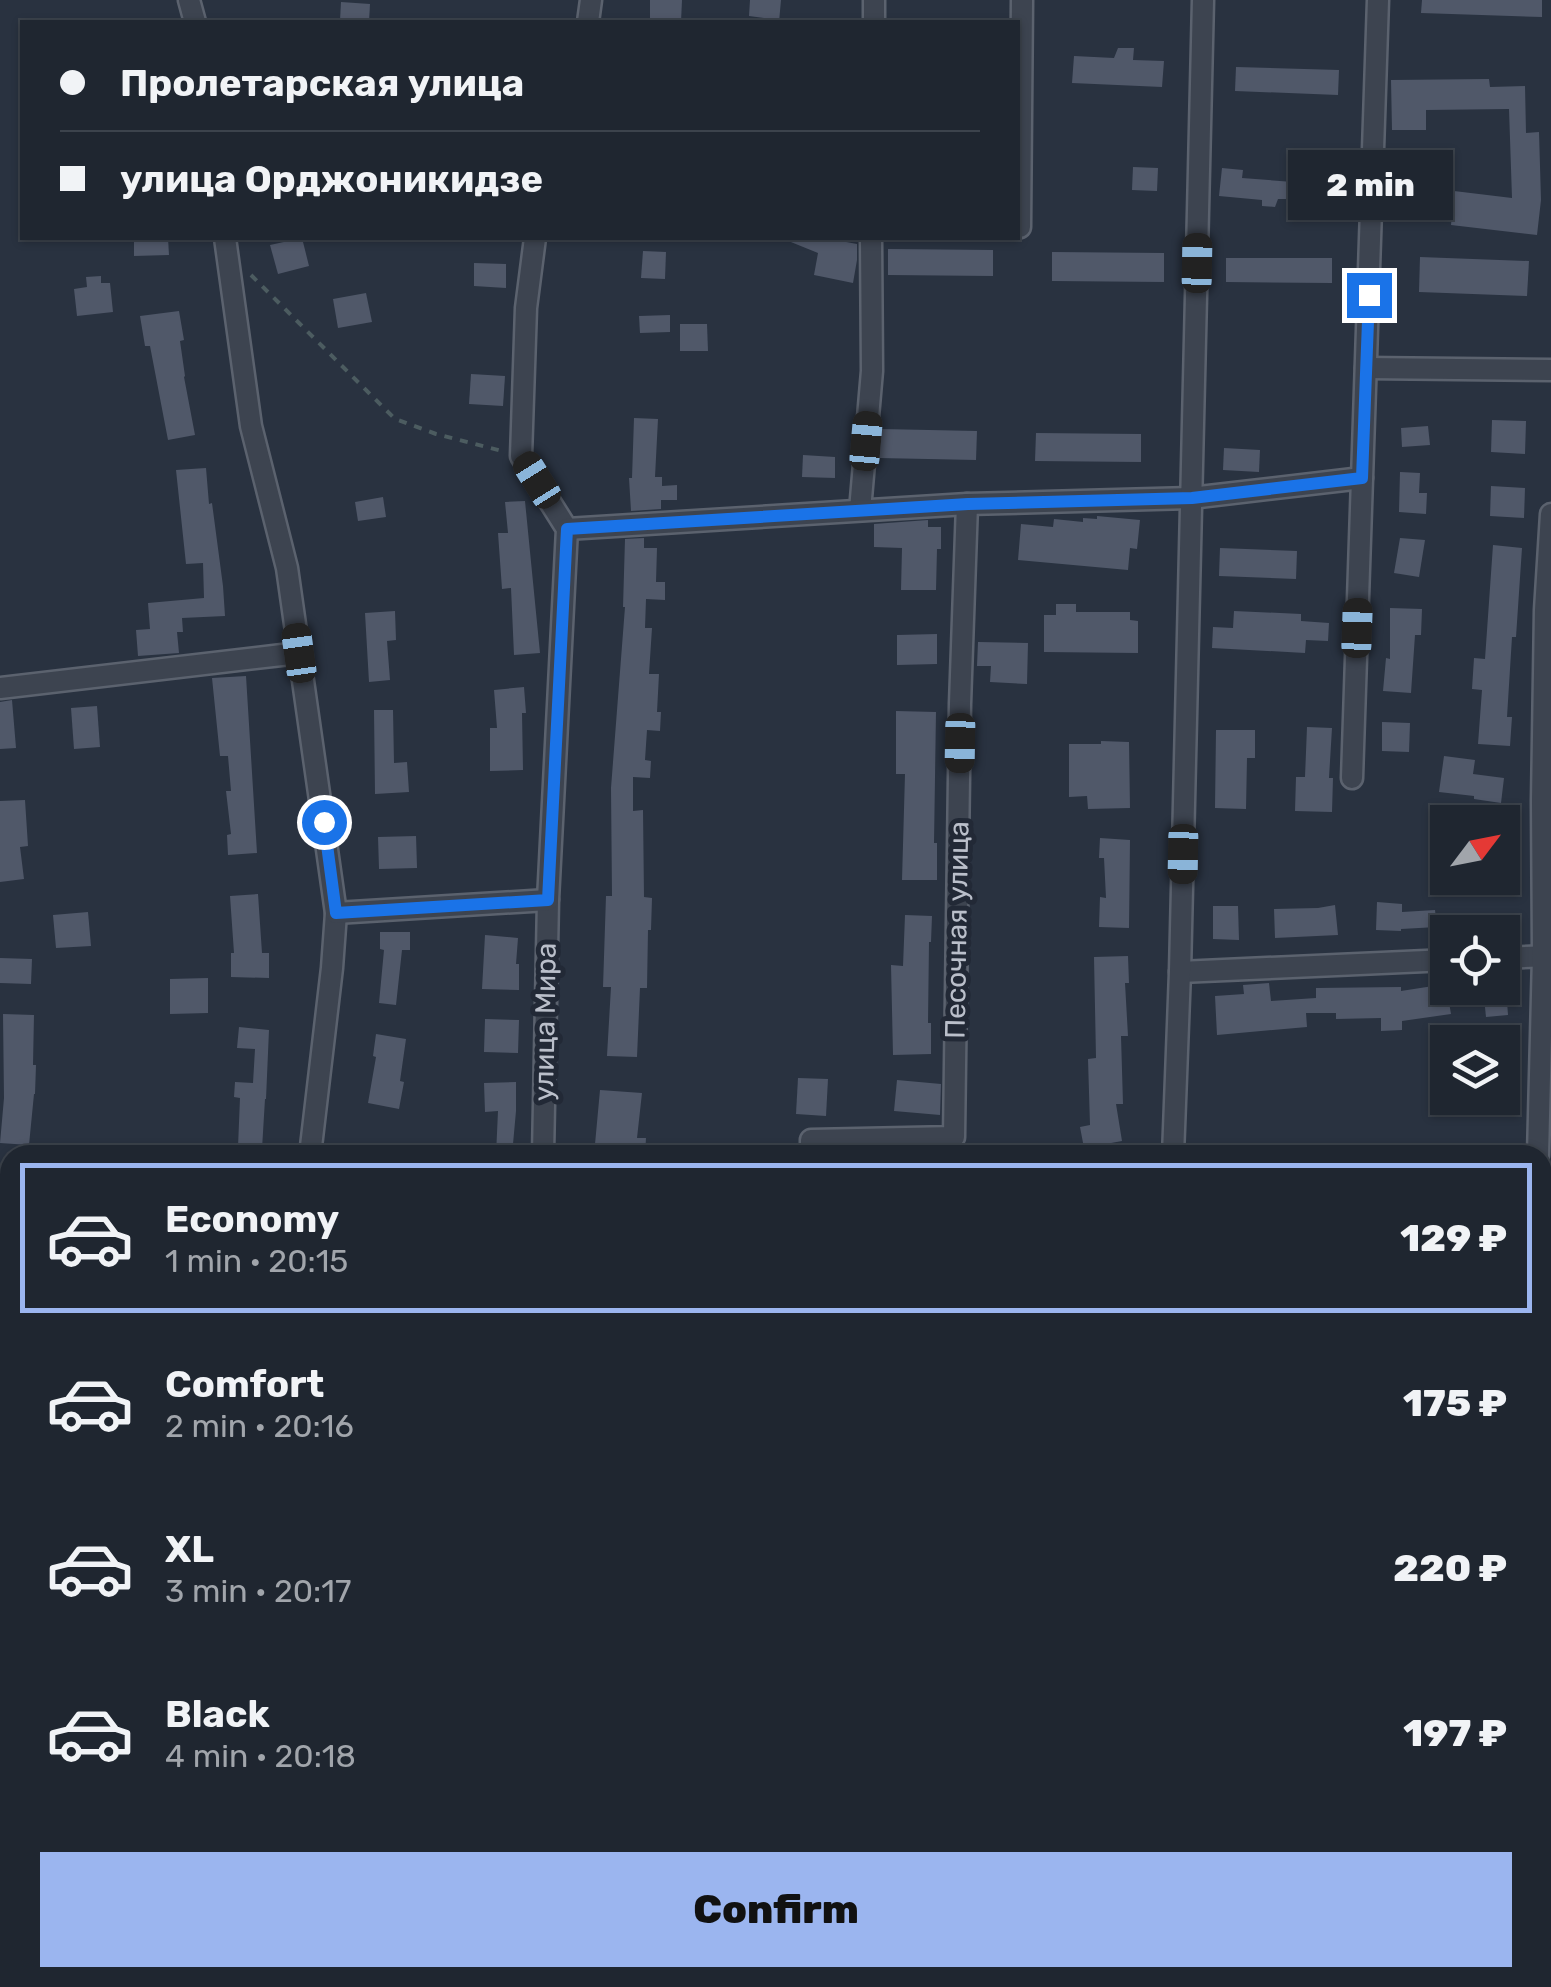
<!DOCTYPE html>
<html lang="en">
<head>
<meta charset="utf-8">
<style>
  :root { --surface:#1f2630; --page:#272e38; --text:#f1f3f6; --muted:#a1a5ab; --line:#3c434c; --accent:#9bb5ef }
  body { margin:0; font-family:Rubik,sans-serif; background:var(--page); color:var(--text); height:100vh; display:flex; flex-direction:column; font-size:38px; white-space:nowrap }
  * { box-sizing:border-box; margin:0 }
  p { font-size:32px; color:var(--muted) }
  .icon { flex:none; width:55px; height:55px; fill:none; stroke:currentColor; stroke-width:2; stroke-linecap:round; stroke-linejoin:round }
  .map { position:relative; flex:1; overflow:hidden }
  .panel { position:absolute; left:0px; top:1145px; width:1552px; height:842px; display:flex; flex-direction:column; background:var(--surface); border-radius:30px 30px 0 0; box-shadow:0 2px 8px #0004,0 0 0 2px var(--line) }
  .panel>* { flex:none }
  .top-card { position:absolute; left:20px; top:20px; width:1000px; height:220px; border-radius:0px; box-shadow:0 2px 8px #0004,0 0 0 2px var(--line); display:grid; align-content:center; height:220px; padding:0 40px; background:var(--surface) }
  .needle { width:65px; rotate:58deg }
  .controls { position:absolute; left:1430px; top:805px; display:grid; gap:20px }
  .controls a { display:grid; place-items:center; width:90px; height:90px; border-radius:0px; background:var(--surface); box-shadow:0 2px 8px #0004,0 0 0 2px var(--line); font-size:50px }
  .end { position:absolute; width:45px; height:45px; margin:-22px; border:12px solid #1a73e8; background:#fff; box-shadow:0 0 0 5px #fff }
  .from { border-radius:50% }
  .bubble { position:absolute; height:70px; border-radius:0px; background:var(--surface); box-shadow:0 2px 8px #0004,0 0 0 2px var(--line); font-size:32px; font-weight:800; line-height:70px; text-align:center }
  .car { position:absolute; width:30px; height:60px; margin:-30px -15px; border-radius:12px; box-shadow:0 0 8px 2px #0007; background:linear-gradient(#222 24%,#8ab4d8 0 40%,#222 0 76%,#8ab4d8 0 86%,#222 0) }
  .top-card b { display:flex; align-items:center; gap:35px; height:95px; font-size:38px }
  .top-card b+b { border-top:2px solid var(--line) }
  .top-card i { width:25px; height:25px; background:var(--text) }
  ul { padding:18px 0 0; list-style:none }
  li { display:flex; align-items:center; gap:30px; height:150px; margin:0 20px 15px; padding:0 20px; border:5px solid transparent; border-radius:0px }
  li div { flex:1 }
  li b { display:block; font-size:38px }
  li em { font-style:normal; font-weight:800 }
  li.active { border-color:var(--accent) }
  li>.icon { width:90px; height:90px; stroke-width:1.5 }
  .cta { display:flex; gap:20px; margin-top:auto; padding:20px 40px }
  .cta a { flex:1; height:115px; border-radius:0px; background:var(--accent); color:#111; font-size:40px; font-weight:800; line-height:115px; text-align:center }
  .map>svg:first-child { display:block }
  .green { fill:#2c3f42 }
  .building { fill:#505869 }
  .lines { fill:none; stroke-linecap:round; stroke-linejoin:round }
  .service-casing { stroke:#5b626e; stroke-width:15 }
  .minor-casing { stroke:#5b626e; stroke-width:25 }
  .path { stroke:#4c5c60; stroke-width:4; stroke-dasharray:8 8; stroke-linecap:butt }
  .service { stroke:#3d4450; stroke-width:10 }
  .minor { stroke:#3d4450; stroke-width:20 }
  .route { stroke:#1a73e8; stroke-width:12 }
  .labels { text-anchor:middle; dominant-baseline:central; stroke-width:10; stroke-linejoin:round; paint-order:stroke }
  .street-label { font-size:28px; fill:#babfca; stroke:#222936 }
</style>
</head>
<body>
<div class="map">
<svg width="1551" height="1987" viewBox="0 0 1551 1987">
  <rect width="100%" height="100%" fill="#293240"/>
  <g class="green">
    <polygon points="10,1675 10,1891 0,1895 0,1677"/>
    <polygon points="10,1914 10,1978 1253,1978 1264,1987 0,1987 0,1917"/>
    <polygon points="1324,1978 1478,1978 1483,1987 1327,1987"/>
  </g>
  <g class="building">
    <polygon points="650,0 682,0 681,22 650,22"/>
    <polygon points="750,0 781,0 779,22 764,22 764,18 749,16"/>
    <polygon points="1422,0 1542,0 1542,17 1421,13"/>
    <polygon points="341,2 370,4 369,22 340,21"/>
    <polygon points="1118,48 1134,48 1133,60 1164,61 1162,87 1072,83 1074,56 1114,58"/>
    <polygon points="1236,67 1339,70 1338,95 1235,91"/>
    <polygon points="1489,79 1490,87 1525,86 1526,133 1539,132 1541,200 1537,235 1451,225 1454,191 1512,198 1509,109 1426,110 1426,130 1392,130 1391,80"/>
    <polygon points="1133,167 1158,168 1157,191 1132,190"/>
    <polygon points="1222,168 1243,170 1242,178 1319,184 1322,176 1340,176 1340,193 1358,193 1357,216 1309,216 1309,199 1278,199 1275,207 1262,206 1262,200 1219,196"/>
    <polygon points="134,238 168,238 169,255 134,256"/>
    <polygon points="302,238 309,266 278,274 270,245"/>
    <polygon points="781,238 825,238 857,244 857,260 853,283 814,275 818,253"/>
    <polygon points="888,249 993,250 993,276 888,275"/>
    <polygon points="643,251 666,252 665,279 641,278"/>
    <polygon points="1052,252 1164,253 1164,282 1052,281"/>
    <polygon points="1420,257 1529,261 1527,296 1419,292"/>
    <polygon points="1226,258 1332,258 1332,283 1226,282"/>
    <polygon points="474,263 506,264 506,288 474,286"/>
    <polygon points="101,276 101,283 110,283 113,312 77,316 74,289 87,287 86,277"/>
    <polygon points="366,293 372,322 338,328 333,299"/>
    <polygon points="179,311 184,340 180,341 185,376 184,377 195,435 168,440 150,346 145,346 140,316"/>
    <polygon points="670,315 670,332 640,333 639,316"/>
    <polygon points="680,324 707,324 708,351 680,351"/>
    <polygon points="471,374 505,376 503,406 469,404"/>
    <polygon points="634,418 658,419 655,477 662,477 662,486 677,485 677,500 661,500 661,509 631,511 629,478 632,478"/>
    <polygon points="1492,420 1526,421 1525,454 1491,452"/>
    <polygon points="1428,426 1430,445 1402,447 1401,428"/>
    <polygon points="881,429 977,431 976,460 879,458"/>
    <polygon points="1036,433 1141,434 1141,462 1035,461"/>
    <polygon points="1224,448 1260,450 1259,472 1223,470"/>
    <polygon points="803,455 835,457 835,478 802,477"/>
    <polygon points="206,468 209,504 212,503 223,586 225,616 182,618 183,632 177,632 179,653 138,656 136,630 150,629 148,603 204,598 203,563 186,564 176,470"/>
    <polygon points="1400,472 1420,473 1419,493 1427,493 1426,514 1399,512"/>
    <polygon points="1491,486 1525,488 1524,518 1490,516"/>
    <polygon points="383,497 386,517 358,521 355,502"/>
    <polygon points="525,501 540,653 514,655 511,588 502,589 498,533 508,533 505,502"/>
    <polygon points="1097,516 1140,520 1137,549 1130,548 1128,570 1018,560 1021,524 1053,527 1054,519 1083,522 1083,518 1097,519"/>
    <polygon points="928,520 928,527 941,527 941,549 937,549 936,590 901,590 902,548 874,547 874,524"/>
    <polygon points="644,538 644,548 657,548 656,582 665,582 665,600 646,599 645,628 652,628 649,674 659,674 657,712 661,712 660,731 647,730 645,760 651,761 650,778 633,777 633,811 643,810 644,897 652,898 651,930 648,930 647,988 640,988 637,1057 607,1056 611,987 603,987 606,896 612,896 611,788 625,607 623,607 625,539"/>
    <polygon points="1400,538 1425,540 1419,577 1394,573"/>
    <polygon points="1493,545 1522,548 1516,637 1512,637 1507,717 1512,717 1510,746 1478,744 1482,690 1472,689 1474,658 1485,659"/>
    <polygon points="1220,548 1297,551 1296,579 1219,576"/>
    <polygon points="1056,604 1076,604 1076,612 1130,612 1130,620 1138,621 1138,653 1044,652 1044,615 1056,615"/>
    <polygon points="1390,608 1422,609 1421,635 1415,635 1411,693 1383,691 1386,658 1390,659"/>
    <polygon points="395,611 396,640 387,641 390,680 369,682 365,613"/>
    <polygon points="1234,611 1301,614 1301,621 1329,623 1328,641 1306,640 1305,653 1212,648 1213,627 1233,628"/>
    <polygon points="937,634 937,664 897,665 897,635"/>
    <polygon points="978,642 1028,643 1027,684 990,682 991,666 977,666"/>
    <polygon points="246,676 257,853 228,855 227,835 231,834 226,791 231,791 228,756 220,756 212,678"/>
    <polygon points="524,687 526,713 522,713 523,770 490,771 490,728 497,728 494,690"/>
    <polygon points="12,700 16,748 0,749 0,702"/>
    <polygon points="97,706 100,747 74,749 71,708"/>
    <polygon points="374,710 393,710 394,763 407,762 409,792 375,794"/>
    <polygon points="896,711 936,712 934,843 937,843 937,880 902,880 905,774 896,774"/>
    <polygon points="1382,722 1410,723 1409,752 1382,751"/>
    <polygon points="1307,727 1332,728 1329,778 1333,778 1332,812 1295,811 1296,777 1305,777"/>
    <polygon points="1216,730 1255,730 1255,758 1247,758 1246,809 1215,808"/>
    <polygon points="1101,741 1129,742 1130,808 1088,809 1087,796 1069,797 1069,744 1101,744"/>
    <polygon points="1444,756 1475,760 1473,774 1504,778 1501,803 1474,799 1474,796 1439,792"/>
    <polygon points="25,800 28,846 20,847 24,879 0,882 0,801"/>
    <polygon points="416,836 417,868 379,869 378,837"/>
    <polygon points="1100,838 1130,840 1129,928 1099,927 1100,897 1106,898 1104,858 1099,858"/>
    <polygon points="258,894 262,953 269,953 269,978 231,977 231,953 234,953 230,896"/>
    <polygon points="1377,902 1402,904 1402,912 1435,910 1437,927 1401,929 1401,931 1376,930"/>
    <polygon points="1335,905 1338,935 1275,938 1274,909 1318,908"/>
    <polygon points="1213,906 1238,906 1239,940 1213,939"/>
    <polygon points="88,912 91,946 56,948 53,915"/>
    <polygon points="905,915 932,916 931,942 929,942 928,1023 931,1023 931,1054 893,1055 891,965 903,966"/>
    <polygon points="380,932 410,932 410,950 402,950 396,1005 379,1003 384,950 380,949"/>
    <polygon points="485,935 518,938 516,964 519,964 519,990 482,989"/>
    <polygon points="1128,956 1129,983 1125,983 1128,1036 1121,1036 1123,1104 1116,1104 1122,1141 1084,1148 1080,1127 1090,1125 1088,1059 1096,1058 1094,957"/>
    <polygon points="0,958 32,959 31,984 0,983"/>
    <polygon points="208,978 208,1013 170,1014 170,979"/>
    <polygon points="1269,983 1271,1001 1316,998 1316,988 1401,987 1401,991 1446,984 1451,1014 1402,1021 1402,1030 1381,1031 1381,1018 1336,1019 1336,1013 1306,1013 1307,1027 1217,1035 1215,996 1244,994 1243,985"/>
    <polygon points="1483,988 1506,988 1508,1015 1486,1017"/>
    <polygon points="3,1014 34,1015 33,1065 36,1065 35,1094 34,1094 29,1145 0,1143 4,1098"/>
    <polygon points="485,1019 519,1020 518,1053 484,1052"/>
    <polygon points="239,1027 269,1030 266,1099 265,1099 262,1149 238,1147 240,1098 234,1097 235,1082 253,1083 255,1049 237,1048"/>
    <polygon points="376,1034 406,1039 400,1081 404,1082 399,1109 368,1103 376,1057 373,1056"/>
    <polygon points="798,1078 828,1079 826,1116 796,1114"/>
    <polygon points="897,1080 941,1084 940,1115 894,1111"/>
    <polygon points="516,1082 516,1111 512,1155 496,1155 498,1111 485,1112 484,1083"/>
    <polygon points="600,1090 642,1093 637,1138 646,1138 645,1155 594,1155"/>
  </g>
  <g class="lines">
    <defs>
      <polyline id="service" points="0,1911 10,1908"/>
      <g id="minor">
        <polyline points="189,0 195,22"/>
        <polyline points="588,22 591,0"/>
        <polyline points="874,22 874,0"/>
        <polyline points="1018,227 1020,227 1022,0"/>
        <polyline points="225,238 251,426 287,568 336,913 332,968 310,1155"/>
        <polyline points="535,238 526,308 521,456 567,529 548,900 543,1155"/>
        <polyline points="1366,368 1551,370"/>
        <polyline points="860,510 872,371 871,238"/>
        <polyline points="567,529 967,504 1191,498 1362,478"/>
        <polyline points="0,688 299,653"/>
        <polyline points="1352,778 1378,0"/>
        <polyline points="336,913 548,900"/>
        <polyline points="1502,958 1551,956"/>
        <polyline points="1180,972 1448,960"/>
        <polyline points="811,1155 811,1140 954,1137 960,704 967,504"/>
        <polyline points="1173,1155 1180,972 1203,0"/>
        <polyline points="1538,1155 1543,956 1542,801 1545,610 1551,514"/>
        <polyline points="1542,1217 1551,1217"/>
        <polyline points="1542,1300 1551,1412"/>
        <polyline points="0,1385 10,1384"/>
        <polyline points="1542,1472 1551,1473"/>
        <polyline points="0,1662 10,1660"/>
        <polyline points="1284,1978 1291,1987"/>
      </g>
    </defs>
    <use href="#service" class="service-casing"/>
    <use href="#minor" class="minor-casing"/>
    <polyline class="path" points="251,275 395,419 436,434 502,451"/>
    <use href="#service" class="service"/>
    <use href="#minor" class="minor"/>
  </g>
  <g class="lines">
    <polyline class="route" points="324,822 336,913 548,900 567,529 968,504 1192,498 1362,478 1369,295"/>
  </g>
  <g class="labels">
    <g class="street-label">
      <text transform="translate(957 930) rotate(-89)">Песочная улица</text>
      <text transform="translate(545 1022) rotate(-89)">улица Мира</text>
    </g>
  </g>
</svg>
<div class="controls">
<a><svg class="needle" viewBox="-14 -14 28 28"><path d="M0-13l5 13h-10z" fill="#e53935"/><path d="M0 13l5-13h-10z" fill="#a1a5ab"/></svg></a>
<a><svg class="icon" aria-label="locate" viewBox="0 0 24 24"><circle cx="12" cy="12" r="6"/><path d="M12 2v4M12 18v4M2 12h4M18 12h4"/></svg></a>
<a><svg class="icon" aria-label="layers" viewBox="0 0 24 24"><path d="M12 4l9 5-9 5-9-5zM3 14l9 5 9-5"/></svg></a>
</div>
<i class="end from" style="left:324px;top:822px"></i>
<i class="end" style="left:1369px;top:295px"></i>
<div class="bubble" style="left:1288px;top:150px;width:165px">2 min</div>
<i class="car" style="left:1197px;top:263px;rotate:1deg"></i>
<i class="car" style="left:866px;top:441px;rotate:5deg"></i>
<i class="car" style="left:537px;top:480px;rotate:328deg"></i>
<i class="car" style="left:1357px;top:628px;rotate:2deg"></i>
<i class="car" style="left:299px;top:653px;rotate:352deg"></i>
<i class="car" style="left:960px;top:743px;rotate:181deg"></i>
<i class="car" style="left:1183px;top:854px;rotate:181deg"></i>
<div class="top-card">
<b><i class="from"></i>Пролетарская улица</b>
<b><i></i>улица Орджоникидзе</b>
</div>
<section class="panel">
<ul>
<li class="active"><svg class="icon" aria-label="car" viewBox="0 0 24 24"><path d="M5 17H2v-5l4-1 3-4h7l3 4 3 1v5h-3M9 17h6M6 11h13"/><circle cx="7" cy="17" r="2"/><circle cx="17" cy="17" r="2"/></svg><div><b>Economy</b><p>1 min · 20:15</p></div><em>129 ₽</em></li>
<li><svg class="icon" aria-label="car" viewBox="0 0 24 24"><path d="M5 17H2v-5l4-1 3-4h7l3 4 3 1v5h-3M9 17h6M6 11h13"/><circle cx="7" cy="17" r="2"/><circle cx="17" cy="17" r="2"/></svg><div><b>Comfort</b><p>2 min · 20:16</p></div><em>175 ₽</em></li>
<li><svg class="icon" aria-label="car" viewBox="0 0 24 24"><path d="M5 17H2v-5l4-1 3-4h7l3 4 3 1v5h-3M9 17h6M6 11h13"/><circle cx="7" cy="17" r="2"/><circle cx="17" cy="17" r="2"/></svg><div><b>XL</b><p>3 min · 20:17</p></div><em>220 ₽</em></li>
<li><svg class="icon" aria-label="car" viewBox="0 0 24 24"><path d="M5 17H2v-5l4-1 3-4h7l3 4 3 1v5h-3M9 17h6M6 11h13"/><circle cx="7" cy="17" r="2"/><circle cx="17" cy="17" r="2"/></svg><div><b>Black</b><p>4 min · 20:18</p></div><em>197 ₽</em></li>
</ul>
<div class="cta"><a>Confirm</a></div>
</section>
</div>
</body>
</html>
